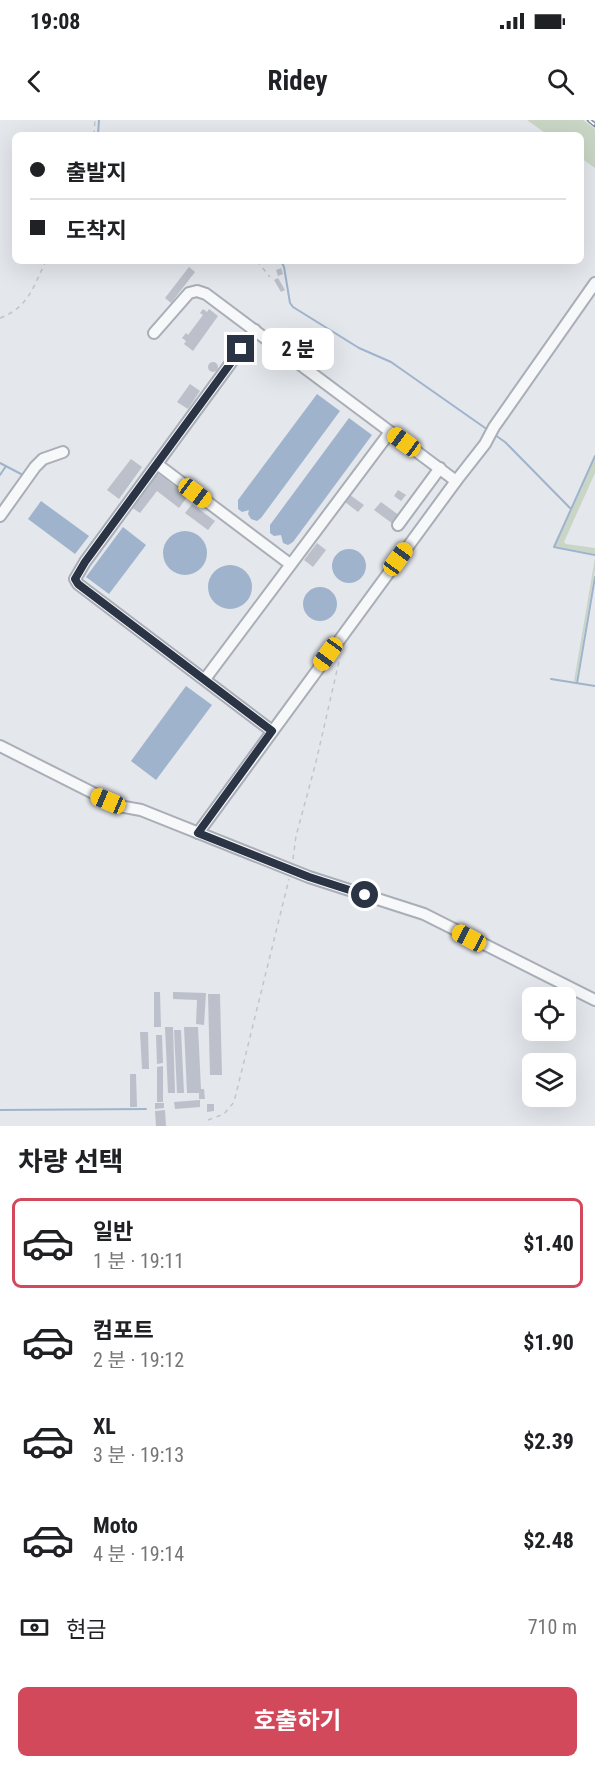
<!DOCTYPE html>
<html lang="ko">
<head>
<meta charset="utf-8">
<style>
  :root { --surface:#fff; --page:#f2f2f2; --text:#202124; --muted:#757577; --line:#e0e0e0; --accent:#d1495b }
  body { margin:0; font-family:"Roboto Condensed","Noto Sans KR",sans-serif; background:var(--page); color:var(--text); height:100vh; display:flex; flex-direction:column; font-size:22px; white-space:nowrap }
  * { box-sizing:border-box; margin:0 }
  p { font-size:20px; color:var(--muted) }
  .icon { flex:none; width:33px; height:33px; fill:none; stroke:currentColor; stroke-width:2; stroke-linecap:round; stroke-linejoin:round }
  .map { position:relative; height:1006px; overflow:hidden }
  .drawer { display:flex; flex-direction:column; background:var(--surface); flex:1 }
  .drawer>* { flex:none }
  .banner { position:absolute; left:12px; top:12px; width:572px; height:132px; border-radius:9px; box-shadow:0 6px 24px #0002; display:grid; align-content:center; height:132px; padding:0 18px; background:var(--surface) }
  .tools { position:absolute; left:522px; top:867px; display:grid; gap:12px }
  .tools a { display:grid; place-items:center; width:54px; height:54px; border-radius:9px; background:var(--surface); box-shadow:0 6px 24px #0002; font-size:30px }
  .end { position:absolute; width:27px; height:27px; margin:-14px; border:8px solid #2b3445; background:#fff; box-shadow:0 0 0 3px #fff }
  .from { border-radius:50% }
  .bubble { position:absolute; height:42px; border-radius:9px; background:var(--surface); box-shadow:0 6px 24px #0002; font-size:20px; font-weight:700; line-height:42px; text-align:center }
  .car { position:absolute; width:18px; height:36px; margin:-18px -9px; border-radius:8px; box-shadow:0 0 4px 2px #0007; background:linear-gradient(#f5c518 24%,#345 0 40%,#f5c518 0 76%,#345 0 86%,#f5c518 0) }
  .banner b { display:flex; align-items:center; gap:21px; height:57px; font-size:22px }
  .banner b+b { border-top:2px solid var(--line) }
  .banner i { width:15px; height:15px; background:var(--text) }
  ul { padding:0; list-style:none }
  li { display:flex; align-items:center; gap:18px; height:90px; margin:0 12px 9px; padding:0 6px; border:3px solid transparent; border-radius:9px }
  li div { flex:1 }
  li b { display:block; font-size:22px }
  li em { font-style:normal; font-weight:700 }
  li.current { border-color:var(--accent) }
  li>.icon { width:54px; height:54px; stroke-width:1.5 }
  h2 { padding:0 18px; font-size:27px; line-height:72px }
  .pay { display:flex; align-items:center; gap:15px; height:66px; padding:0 18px; font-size:22px }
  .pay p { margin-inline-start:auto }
  .action { display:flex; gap:12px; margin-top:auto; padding:12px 18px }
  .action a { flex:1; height:69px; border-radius:9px; background:var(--accent); color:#fff; font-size:24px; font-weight:700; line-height:69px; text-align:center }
  .status { display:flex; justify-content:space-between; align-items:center; height:42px; padding:0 30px; background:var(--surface); direction:ltr }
  .status svg { height:16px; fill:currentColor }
  header { display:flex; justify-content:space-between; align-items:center; height:78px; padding:0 18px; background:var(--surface); font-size:27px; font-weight:700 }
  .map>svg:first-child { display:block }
  .green { fill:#c9d6c5 }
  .water { fill:#9fb4cc }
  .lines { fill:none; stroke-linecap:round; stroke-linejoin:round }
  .stream { stroke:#9fb4cc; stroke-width:2 }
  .building { fill:#bbc0ca }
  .minor-casing { stroke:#a9aeb7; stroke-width:14 }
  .path { stroke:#c2c5cb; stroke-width:1.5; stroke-dasharray:4.5 4.5; stroke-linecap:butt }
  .minor { stroke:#f7f8fa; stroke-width:10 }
  .rail-casing { stroke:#7d8696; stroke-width:4.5 }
  .rail { stroke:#f4f6f9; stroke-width:2; stroke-dasharray:7; stroke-linecap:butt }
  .route { stroke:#2b3445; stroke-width:8 }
</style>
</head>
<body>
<div class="status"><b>19:08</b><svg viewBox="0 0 49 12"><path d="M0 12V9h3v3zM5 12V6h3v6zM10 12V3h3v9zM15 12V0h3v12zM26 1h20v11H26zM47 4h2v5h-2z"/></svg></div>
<header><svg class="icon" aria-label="back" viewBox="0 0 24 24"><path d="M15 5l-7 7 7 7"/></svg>Ridey<svg class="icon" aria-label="search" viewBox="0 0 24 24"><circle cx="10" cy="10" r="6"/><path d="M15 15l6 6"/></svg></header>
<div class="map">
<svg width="595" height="1006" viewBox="0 0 595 1006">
  <rect width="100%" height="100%" fill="#e4e7ec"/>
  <g class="green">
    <polygon points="527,0 583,0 595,9 595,48 581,38 580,15 548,15"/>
    <polygon points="595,337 595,353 564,422 566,424 595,428 595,434 555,426"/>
    <polygon points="595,438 595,450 576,562 574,561"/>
  </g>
  <g class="water">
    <polygon points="317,274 340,291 261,398 257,401 251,399 248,394 249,390 242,392 238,389 238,380"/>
    <polygon points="349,298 372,315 293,422 288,425 283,423 281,415 274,416 270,413 270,405"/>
    <polygon points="41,381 89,416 75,434 28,399"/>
    <polygon points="123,407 146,425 109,474 86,457"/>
    <circle cx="185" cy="433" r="22"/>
    <circle cx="349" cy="446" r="17"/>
    <circle cx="230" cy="467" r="22"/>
    <circle cx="320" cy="484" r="17"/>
    <polygon points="186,566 212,585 156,660 131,641"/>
  </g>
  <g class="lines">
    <g class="stream">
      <polyline points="98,15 99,0"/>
      <polyline points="281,141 284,147 290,183 293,187 359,228 391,242 488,310"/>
      <polyline points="495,315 505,322 570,388"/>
      <polyline points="595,336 554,427 595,435"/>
      <polyline points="0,343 21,354"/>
      <polyline points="0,355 6,346"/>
      <polyline points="551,559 595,566"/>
      <polyline points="577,563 595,457"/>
      <polyline points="0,990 146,989"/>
    </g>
  </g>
  <g class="building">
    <polygon points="189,147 195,152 171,183 165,178"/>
    <polygon points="281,148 283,154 278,156 276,150"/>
    <polygon points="278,158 285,170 281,172 274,160"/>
    <polygon points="203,189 207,192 209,189 218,196 193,231 184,224 186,221 182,218 186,213 188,215 203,195 200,193"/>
    <circle cx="213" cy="247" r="5"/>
    <polygon points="190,264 200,271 188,289 177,282"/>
    <polygon points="131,339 142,347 119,379 107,370"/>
    <polygon points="157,353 188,376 179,388 157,371 140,393 131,387"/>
    <polygon points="398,370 406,375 401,381 394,376"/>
    <polygon points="350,375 364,385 358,392 345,382"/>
    <polygon points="381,382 400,396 393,404 374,390"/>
    <polygon points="192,384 215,401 208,410 185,393"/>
    <polygon points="317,423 326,430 313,447 304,440"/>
    <polygon points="154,872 160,872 161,907 154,907"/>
    <polygon points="173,872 206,873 204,905 196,904 197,880 173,879"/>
    <polygon points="208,874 220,874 222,955 210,955"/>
    <polygon points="165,907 173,907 175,973 168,973"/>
    <polygon points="184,907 198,907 201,969 204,969 205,979 199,979 199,973 187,973"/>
    <polygon points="174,910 181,910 184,973 177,973"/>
    <polygon points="140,912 148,912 149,949 142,949"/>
    <polygon points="156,915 162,915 163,943 157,944"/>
    <polygon points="163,946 163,982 157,982 157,947"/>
    <polygon points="130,954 136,954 137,987 130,987"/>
    <polygon points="200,980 200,987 175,989 174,982"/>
    <polygon points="155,983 164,983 164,988 155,989"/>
    <polygon points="207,984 214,984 214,991 207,992"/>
    <polygon points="165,990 166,1006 156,1006 155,991"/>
  </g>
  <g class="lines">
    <defs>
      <g id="minor">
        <polyline points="255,210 85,442 75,459 78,464 272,611"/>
        <polyline points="154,213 189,173 197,171 206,174 456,361 198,713"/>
        <polyline points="157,344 290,444"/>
        <polyline points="456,361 485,324 494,307 595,163"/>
        <polyline points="0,396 35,347 43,339 63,332"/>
        <polyline points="398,405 440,348"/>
        <polyline points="205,559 390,312"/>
        <polyline points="0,626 119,686 141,690 309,757 424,794 595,880"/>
      </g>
    </defs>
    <use href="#minor" class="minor-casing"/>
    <g class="path">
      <polyline points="94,15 95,0"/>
      <polyline points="257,141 270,157"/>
      <path d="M0,198C29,187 33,167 46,141"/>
      <polyline points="293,739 296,716 316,642 340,537"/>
      <polyline points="208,1000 224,994 234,982 289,759"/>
    </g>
    <use href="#minor" class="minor"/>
    <defs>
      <polyline id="rail" points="589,0 595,5"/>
    </defs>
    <use href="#rail" class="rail-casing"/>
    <use href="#rail" class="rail"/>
  </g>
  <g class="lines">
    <polyline class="route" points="241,229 85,442 75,459 78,464 272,611 198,713 309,757 365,775"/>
  </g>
</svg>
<div class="tools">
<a><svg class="icon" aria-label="locate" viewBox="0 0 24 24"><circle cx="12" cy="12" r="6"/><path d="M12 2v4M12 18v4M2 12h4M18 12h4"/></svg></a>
<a><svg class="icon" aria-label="layers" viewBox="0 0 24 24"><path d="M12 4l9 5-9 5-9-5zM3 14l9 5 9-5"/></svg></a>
</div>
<i class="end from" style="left:365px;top:775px"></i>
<i class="end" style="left:241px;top:229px"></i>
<div class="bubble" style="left:262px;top:208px;width:72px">2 분</div>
<i class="car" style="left:404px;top:322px;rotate:306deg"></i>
<i class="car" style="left:195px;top:373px;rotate:127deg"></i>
<i class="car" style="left:398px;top:439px;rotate:36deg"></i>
<i class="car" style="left:328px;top:534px;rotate:216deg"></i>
<i class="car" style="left:108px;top:681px;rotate:293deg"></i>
<i class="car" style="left:469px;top:818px;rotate:298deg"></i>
<div class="banner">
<b><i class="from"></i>출발지</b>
<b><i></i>도착지</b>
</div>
</div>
<section class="drawer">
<h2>차량 선택</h2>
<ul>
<li class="current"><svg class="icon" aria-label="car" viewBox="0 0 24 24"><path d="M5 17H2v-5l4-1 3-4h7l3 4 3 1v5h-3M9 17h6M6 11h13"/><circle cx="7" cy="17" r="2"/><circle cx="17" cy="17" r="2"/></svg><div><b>일반</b><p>1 분 · 19:11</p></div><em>$1.40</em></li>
<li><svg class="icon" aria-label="car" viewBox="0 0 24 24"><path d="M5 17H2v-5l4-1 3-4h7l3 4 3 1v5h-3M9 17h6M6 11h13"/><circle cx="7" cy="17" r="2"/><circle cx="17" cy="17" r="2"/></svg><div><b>컴포트</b><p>2 분 · 19:12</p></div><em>$1.90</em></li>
<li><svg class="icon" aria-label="car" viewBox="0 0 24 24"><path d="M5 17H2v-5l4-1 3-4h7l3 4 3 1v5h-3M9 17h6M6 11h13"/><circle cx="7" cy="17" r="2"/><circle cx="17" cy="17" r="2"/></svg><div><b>XL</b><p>3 분 · 19:13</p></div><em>$2.39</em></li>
<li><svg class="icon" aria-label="car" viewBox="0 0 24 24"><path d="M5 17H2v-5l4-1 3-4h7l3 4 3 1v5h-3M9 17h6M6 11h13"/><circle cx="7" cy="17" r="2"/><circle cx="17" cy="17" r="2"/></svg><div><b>Moto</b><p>4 분 · 19:14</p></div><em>$2.48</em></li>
</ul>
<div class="pay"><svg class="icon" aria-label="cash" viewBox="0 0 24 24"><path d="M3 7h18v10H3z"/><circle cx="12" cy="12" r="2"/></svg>현금<p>710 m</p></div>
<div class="action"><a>호출하기</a></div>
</section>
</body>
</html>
